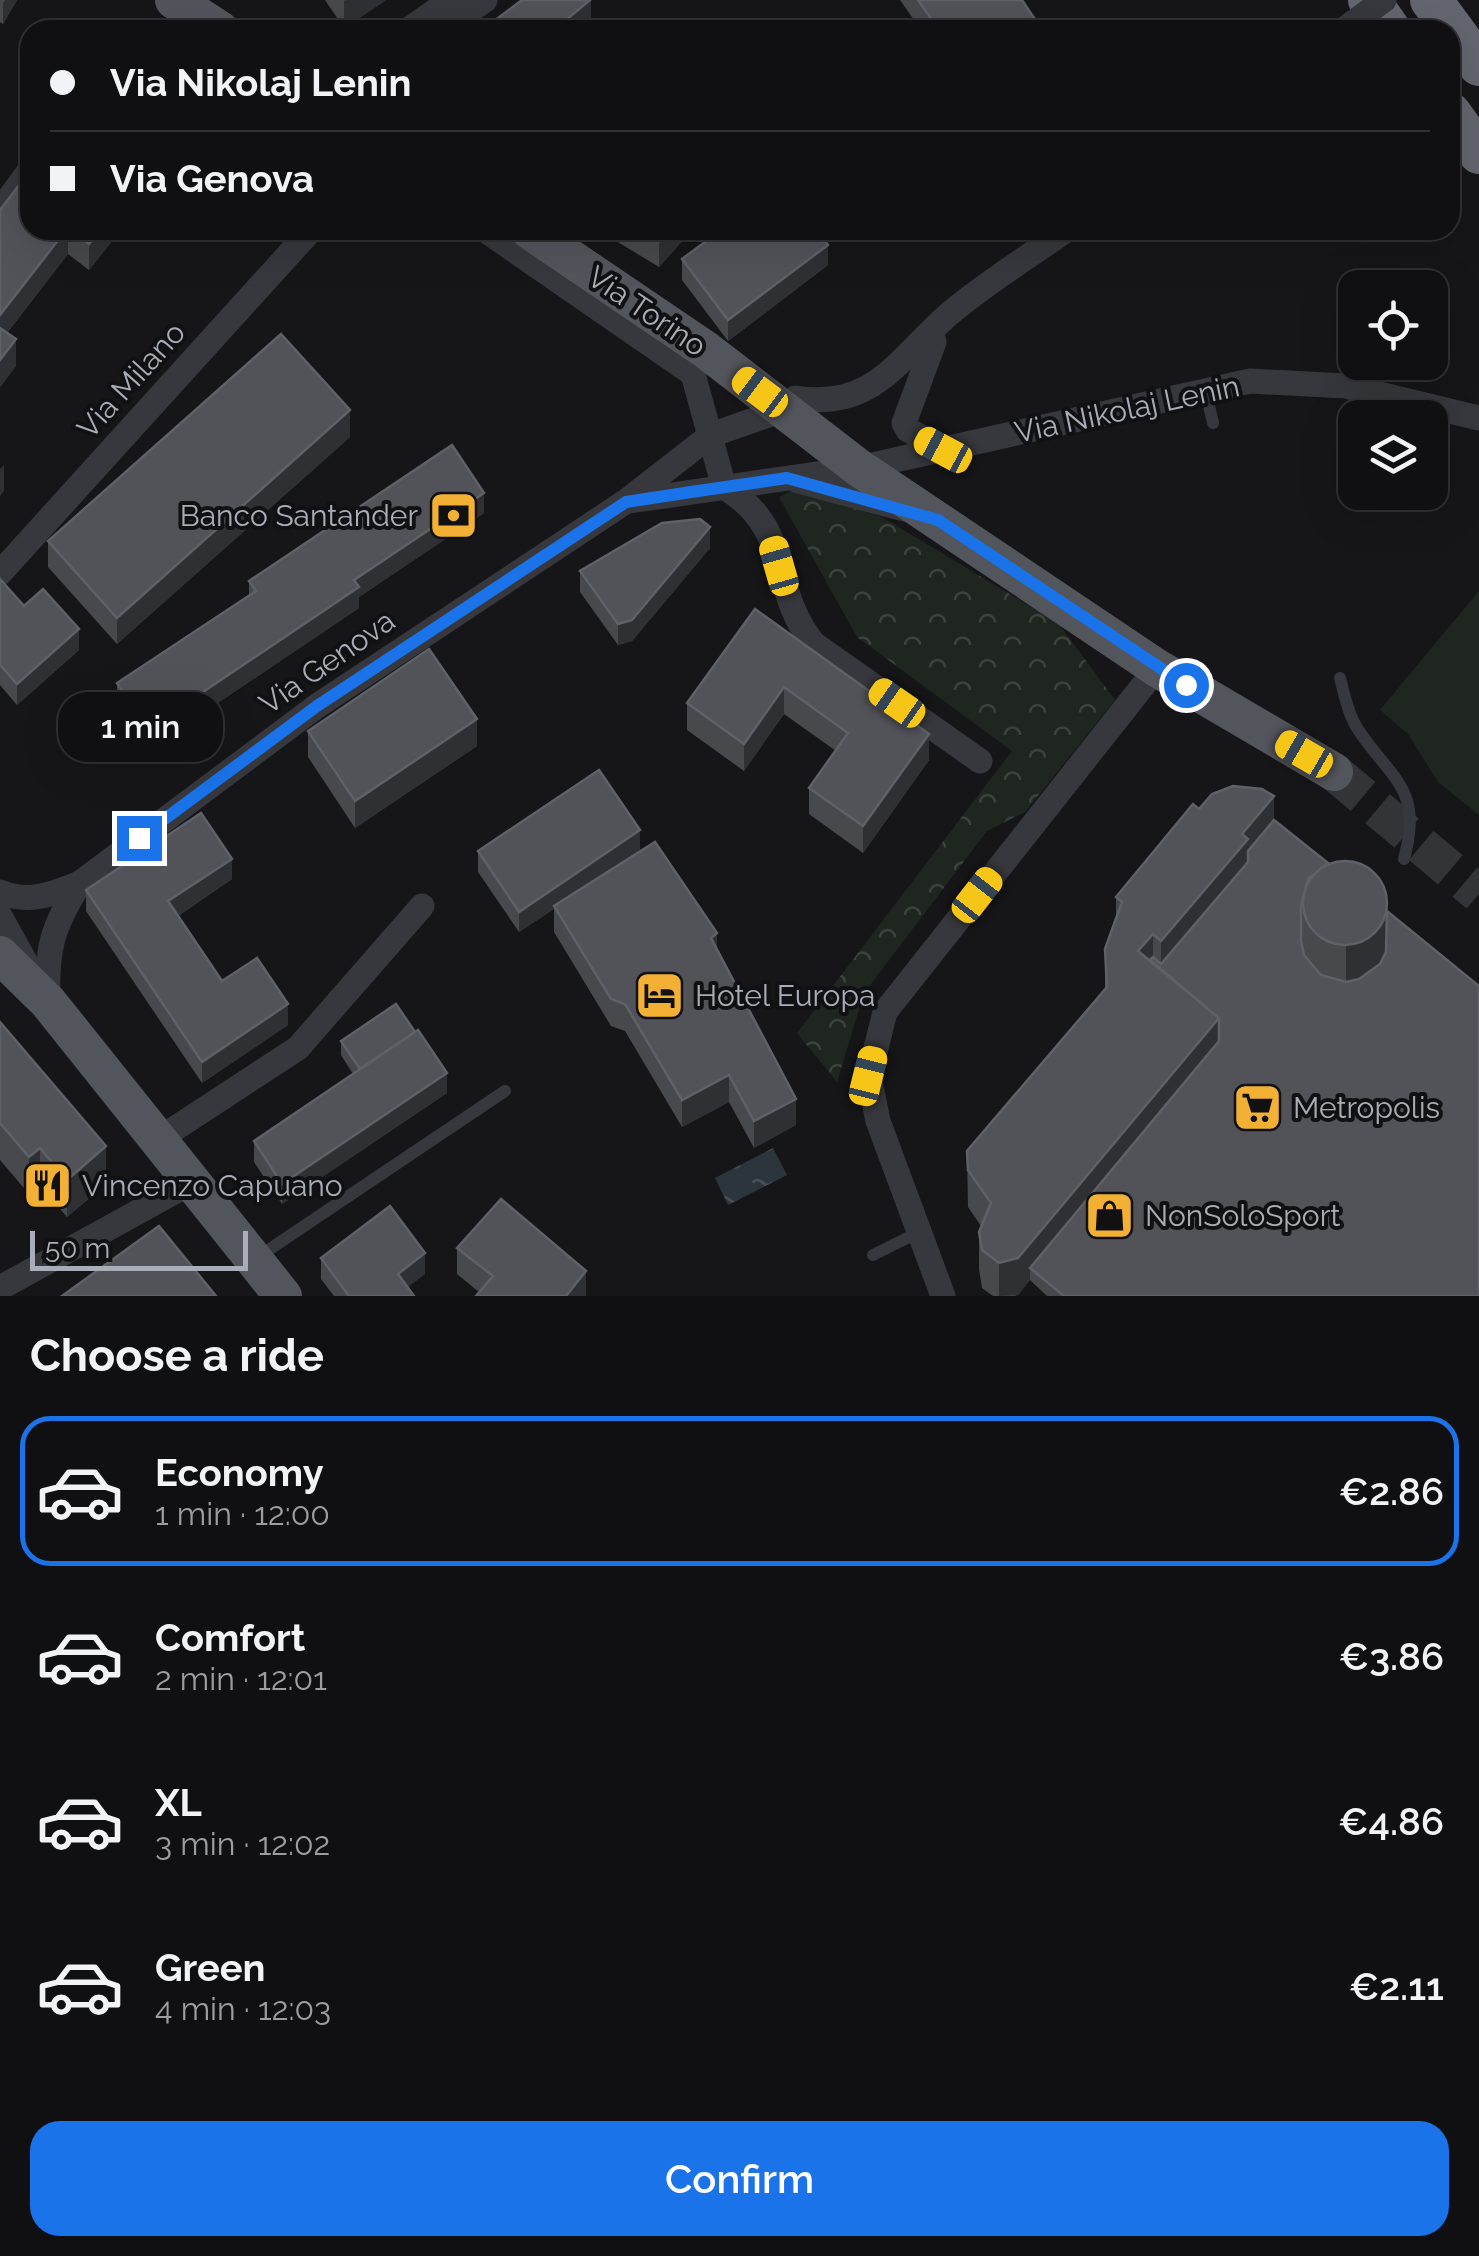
<!DOCTYPE html>
<html lang="en">
<head>
<meta charset="utf-8">
<style>
  :root { --surface:#101012; --page:#1e1e20; --text:#f1f3f6; --muted:#9c9d9f; --line:#303032; --accent:#1a73e8 }
  body { margin:0; font-family:Raleway,sans-serif; background:var(--page); color:var(--text); height:100vh; display:flex; flex-direction:column; font-size:38px; white-space:nowrap }
  * { box-sizing:border-box; margin:0 }
  p { font-size:32px; color:var(--muted) }
  .icon { flex:none; width:55px; height:55px; fill:none; stroke:currentColor; stroke-width:2; stroke-linecap:round; stroke-linejoin:round }
  .map { position:relative; height:1296px; overflow:hidden }
  .details { display:flex; flex-direction:column; background:var(--surface); flex:1 }
  .details>* { flex:none }
  .top-card { position:absolute; left:20px; top:20px; width:1440px; height:220px; border-radius:30px; box-shadow:0 10px 40px #0002,0 0 0 2px var(--line); display:grid; align-content:center; height:220px; padding:0 30px; background:var(--surface) }
  .fabs { position:absolute; left:1338px; top:270px; display:grid; gap:20px }
  .fabs a { display:grid; place-items:center; width:110px; height:110px; border-radius:20px; background:var(--surface); box-shadow:0 10px 40px #0002,0 0 0 2px var(--line); font-size:50px }
  .scale { position:absolute; left:30px; bottom:25px; width:218px; box-sizing:border-box; padding-left:10px; border:5px solid #a8adb8; border-top:0; font-size:28px; line-height:35px; white-space:nowrap; color:#a8adb8; -webkit-text-stroke:8px #111113; paint-order:stroke }
  .end { position:absolute; width:45px; height:45px; margin:-22px; border:12px solid #1a73e8; background:#fff; box-shadow:0 0 0 5px #fff }
  .from { border-radius:50% }
  .bubble { position:absolute; height:70px; border-radius:30px; background:var(--surface); box-shadow:0 10px 40px #0002,0 0 0 2px var(--line); font-size:32px; font-weight:600; line-height:70px; text-align:center }
  .car { position:absolute; width:30px; height:60px; margin:-30px -15px; border-radius:12px; box-shadow:0 0 8px 2px #0007; background:linear-gradient(#f5c518 24%,#345 0 40%,#f5c518 0 76%,#345 0 86%,#f5c518 0) }
  .top-card b { display:flex; align-items:center; gap:35px; height:95px; font-size:38px }
  .top-card b+b { border-top:2px solid var(--line) }
  .top-card i { width:25px; height:25px; background:var(--text) }
  ul { padding:0; list-style:none }
  li { display:flex; align-items:center; gap:30px; height:150px; margin:0 20px 15px; padding:0 10px; border:5px solid transparent; border-radius:30px }
  li div { flex:1 }
  li b { display:block; font-size:38px }
  li em { font-style:normal; font-weight:600 }
  li.selected { border-color:var(--accent) }
  li>.icon { width:90px; height:90px; stroke-width:1.5 }
  h2 { padding:0 30px; font-size:45px; line-height:120px }
  .cta { display:flex; gap:20px; margin-top:auto; padding:20px 30px }
  .cta a { flex:1; height:115px; border-radius:30px; background:var(--accent); color:#fff; font-size:40px; font-weight:600; line-height:115px; text-align:center }
  .map>svg:first-child { display:block }
  .grass { fill:#1e261f }
  .park { fill:url(#park-crowns) }
  .water { fill:url(#water-ripples) }
  .lines { fill:none; stroke-linecap:round; stroke-linejoin:round }
  .primary-tunnel { stroke:#333438; stroke-width:38; stroke-dasharray:38 19; stroke-linecap:butt }
  .service { stroke:#37383d; stroke-width:12 }
  .minor { stroke:#37383d; stroke-width:25 }
  .primary { stroke:#53555c; stroke-width:38 }
  .motorway { stroke:#63666e; stroke-width:42 }
  .minor-bridge { stroke:#37383d; stroke-width:25 }
  .wall { fill:#47494d }
  .shaded-wall { fill:#2f3033 }
  .building { fill:#525359; stroke:#5f6168; stroke-width:2.5 }
  .route { stroke:#1a73e8; stroke-width:12 }
  .labels { text-anchor:middle; dominant-baseline:central; stroke-width:8; stroke-linejoin:round; paint-order:stroke }
  .street-label { font-size:30px; fill:#a8adb8; stroke:#111113 }
  .poi-label { font-size:30px; fill:#a8adb8; stroke:#111113; text-anchor:start }
</style>
</head>
<body>
<div class="map">
<svg width="1479" height="1296" viewBox="0 0 1479 1296">
  <defs>
    <pattern id="park-crowns" width="20" height="18" patternUnits="userSpaceOnUse" patternTransform="scale(2.5)"><rect width="20" height="18" fill="#1e261f"/><path d="M2 6a3 3 0 1 1 6 0M12 15a3 3 0 1 1 6 0" fill="none" stroke="#3c433d"/></pattern>
    <pattern id="water-ripples" width="26" height="14" patternUnits="userSpaceOnUse" patternTransform="scale(2.5)"><rect width="26" height="14" fill="#2c353c"/><path d="M2 4q2-2 4 0t4 0M15 11q2-2 4 0t4 0" fill="none" stroke="#485056"/></pattern>
  </defs>
  <rect width="100%" height="100%" fill="#161618"/>
  <polygon class="grass" points="1479,591 1479,815 1438,782 1408,734 1380,710"/>
  <polygon class="park" points="793,490 882,517 1058,623 1115,700 1025,812 987,831 864,993 837,1082 797,1033 1012,751 857,637 779,497"/>
  <polygon class="water" points="773,1148 787,1175 728,1205 715,1178"/>
  <g class="lines">
    <polyline class="primary-tunnel" points="1334,772 1479,894"/>
    <g class="service">
      <polyline points="1205,389 1213,423"/>
      <path d="M1340,678C1345,696 1348,715 1359,731C1393,781 1423,789 1404,859"/>
      <polyline points="873,1255 919,1232"/>
      <polyline points="258,1257 505,1091"/>
    </g>
    <g class="minor">
      <polyline points="408,30 451,0"/>
      <polyline points="443,30 485,0"/>
      <polyline points="0,211 30,170"/>
      <path d="M485,230L693,374L724,487C796,531 767,587 814,644L980,761"/>
      <polyline points="934,342 904,423 908,430 943,449"/>
      <path d="M795,398C874,410 897,360 948,315C984,284 1027,258 1066,230"/>
      <polyline points="798,481 904,509"/>
      <polyline points="630,501 859,468 1250,381 1346,386 1479,418"/>
      <polyline points="0,573 311,230"/>
      <path d="M0,892C29,904 52,894 80,883"/>
      <polyline points="0,916 31,972"/>
      <path d="M48,1002C46,949 52,927 80,883L317,706L625,502L711,435L811,400"/>
      <polyline points="159,1139 298,1048 422,906"/>
      <polyline points="0,1288 194,1181"/>
      <polyline points="943,1296 878,1121 869,1076 885,1012 1157,668"/>
    </g>
    <g class="primary">
      <polyline points="174,0 220,30"/>
      <polyline points="529,230 706,350 859,468 1157,668 1334,772"/>
      <polyline points="0,955 48,1002 283,1296"/>
    </g>
    <g class="motorway">
      <polyline points="1369,0 1390,30"/>
      <polyline points="1431,0 1479,65"/>
      <polyline points="1450,113 1479,153"/>
    </g>
    <polyline class="minor-bridge" points="1343,30 1384,0"/>
  </g>
  <g class="wall">
    <polygon points="0,0 17,0 3,24 0,22"/>
    <polygon points="325,0 386,0 344,28"/>
    <polygon points="900,0 1022,0 1042,30 921,30"/>
    <polygon points="0,210 30,230 113,230 113,240 89,270 68,254 7,333 16,366 0,387"/>
    <polygon points="247,230 268,230 262,239"/>
    <polygon points="598,230 692,230 659,267"/>
    <polygon points="682,259 828,265 728,341 682,280"/>
    <polygon points="350,437 117,644 48,567 48,541"/>
    <polygon points="484,513 359,597 359,608 148,750 117,704 117,683 249,595 249,581"/>
    <polygon points="710,548 632,641 618,645 580,592 580,571"/>
    <polygon points="0,579 24,606 79,650 17,705 0,685"/>
    <polygon points="755,609 929,760 863,853 809,814 809,788 836,751 784,714 744,771 687,730 687,703"/>
    <polygon points="308,731 477,746 355,828 308,757"/>
    <polygon points="1199,809 1274,820 1387,911 1479,1296 1047,1296 1030,1280 1018,1295 1014,1296 993,1296 982,1288 979,1269 979,1232 981,1226 968,1207 967,1151 1105,990 1105,949 1116,920 1116,897"/>
    <polygon points="478,851 640,851 717,950 796,1125 754,1148 729,1102 682,1127 625,1031 611,1026 554,932 554,909 519,932 478,872"/>
    <polygon points="232,879 178,916 222,981 288,1025 202,1083 86,911 86,890"/>
    <polygon points="0,1022 106,1184 67,1217 40,1185 29,1194 0,1160"/>
    <polygon points="341,1041 447,1093 282,1204 254,1162 254,1141 353,1074 341,1055"/>
    <polygon points="457,1248 586,1296 479,1292 457,1274"/>
    <polygon points="321,1258 425,1274 407,1287 414,1296 334,1296 321,1279"/>
  </g>
  <g class="shaded-wall">
    <polygon points="5,0 17,0 3,24 3,3"/>
    <polygon points="346,0 386,0 344,28 344,1"/>
    <polygon points="591,0 591,20 578,30 554,30"/>
    <polygon points="66,230 68,230 68,254 0,342 0,315"/>
    <polygon points="100,230 113,230 113,240 89,270 89,244"/>
    <polygon points="669,230 692,230 659,267 659,241"/>
    <polygon points="828,245 828,265 728,341 728,320"/>
    <polygon points="16,339 16,366 0,387 0,360"/>
    <polygon points="350,410 350,437 117,644 117,618"/>
    <polygon points="4,465 4,491 0,496 0,469"/>
    <polygon points="484,493 484,513 359,597 359,608 148,750 148,729 354,580"/>
    <polygon points="710,527 710,548 632,641 618,645 618,624"/>
    <polygon points="79,629 79,650 17,705 17,684"/>
    <polygon points="784,687 784,714 744,771 744,744"/>
    <polygon points="477,719 477,746 355,828 355,801"/>
    <polygon points="929,734 929,760 863,853 863,826"/>
    <polygon points="1274,796 1274,833 1161,978 1161,941 1242,834"/>
    <polygon points="640,830 640,851 554,906 554,909 519,932 519,912"/>
    <polygon points="232,859 232,879 168,922 168,901"/>
    <polygon points="1387,891 1386,966 1346,996 1346,946"/>
    <polygon points="717,933 717,960 711,938"/>
    <polygon points="1153,934 1153,971 1138,951"/>
    <polygon points="288,1004 288,1025 202,1083 202,1062"/>
    <polygon points="1219,1018 1219,1055 1030,1268 1030,1280 1018,1295 999,1296 999,1263"/>
    <polygon points="447,1073 447,1093 282,1204 282,1184"/>
    <polygon points="729,1075 729,1102 682,1127 682,1100"/>
    <polygon points="796,1099 796,1125 754,1148 754,1121"/>
    <polygon points="106,1146 106,1184 67,1217 67,1180"/>
    <polygon points="40,1148 40,1185 29,1194 29,1157"/>
    <polygon points="425,1253 425,1274 398,1295 398,1274"/>
    <polygon points="586,1271 586,1296 566,1296"/>
  </g>
  <g class="building">
    <polygon points="522,0 590,0 554,30 482,30"/>
    <polygon points="918,0 1022,0 1042,30 939,30"/>
    <polygon points="732,25 730,30 712,30"/>
    <polygon points="668,26 684,30 664,30"/>
    <polygon points="30,171 30,230 66,230 0,315 0,210"/>
    <polygon points="72,230 100,230 89,244"/>
    <polygon points="642,230 669,230 659,241"/>
    <polygon points="721,230 817,230 828,245 728,320 682,259"/>
    <polygon points="0,328 16,339 0,360"/>
    <polygon points="281,334 350,410 117,618 48,541"/>
    <polygon points="452,445 484,493 354,580 359,587 148,729 117,683 256,591 249,581"/>
    <polygon points="700,519 710,527 632,620 618,624 580,571 662,523"/>
    <polygon points="0,579 24,606 43,589 79,629 17,684 0,665"/>
    <polygon points="755,609 929,734 863,826 809,788 848,733 784,687 744,744 687,703"/>
    <polygon points="429,649 477,719 355,801 308,731"/>
    <polygon points="599,770 640,830 519,912 478,851"/>
    <polygon points="1233,786 1262,789 1274,796 1242,834 1248,839 1161,941 1153,934 1138,951 1219,1018 1018,1258 999,1263 982,1250 979,1232 991,1203 968,1170 967,1151 1107,987 1105,949 1122,902 1116,897 1193,804 1199,809 1212,794"/>
    <polygon points="201,813 232,859 168,901 222,981 257,958 288,1004 202,1062 86,890"/>
    <polygon points="1274,820 1328,863 1308,879 1301,906 1301,941 1304,955 1321,975 1346,982 1359,979 1380,964 1386,952 1387,911 1479,986 1479,1296 1064,1296 1030,1268 1219,1041 1219,1018 1150,960 1153,957 1161,964 1248,862 1248,851"/>
    <polygon points="655,842 717,933 711,938 796,1099 754,1121 729,1075 682,1100 625,1004 611,999 554,906"/>
    <circle cx="1345" cy="903" r="42"/>
    <polygon points="396,1004 415,1032 360,1069 341,1041"/>
    <polygon points="0,1022 106,1146 67,1180 40,1148 29,1157 0,1123"/>
    <polygon points="418,1030 447,1073 282,1184 254,1141"/>
    <polygon points="501,1199 586,1271 566,1296 476,1296 493,1276 457,1248"/>
    <polygon points="390,1206 425,1253 398,1274 414,1296 349,1296 321,1258"/>
    <polygon points="159,1226 216,1296 62,1296"/>
  </g>
  <g class="lines">
    <polyline class="route" points="139,838 317,706 626,502 691,492 787,478 938,520 1186,685"/>
  </g>
  <defs>
    <symbol id="bank-square" viewBox="-11 -11 22 22"><rect x="-9" y="-9" width="18" height="18" rx="4" fill="#f2b134" stroke="#111113"/><path d="M-6-4H6V4H-6ZM0-2.3a2.3 2.3 0 1 0 0 4.6a2.3 2.3 0 1 0 0-4.6Z" fill="#111"/></symbol>
    <symbol id="hotel-square" viewBox="-11 -11 22 22"><rect x="-9" y="-9" width="18" height="18" rx="4" fill="#f2b134" stroke="#111113"/><path d="M-6-4.5h1.5V1H6V5H4.5V3h-9V5H-6ZM-4 0a1.8 1.8 0 1 1 3.6 0ZM.5 0V-2.5h3Q6-2.5 6 0Z" fill="#111"/></symbol>
    <symbol id="supermarket-square" viewBox="-11 -11 22 22"><rect x="-9" y="-9" width="18" height="18" rx="4" fill="#f2b134" stroke="#111113"/><path d="M-6-5.5h2.5l.6 2H6L4.5 2H-2.5L-4.4-4H-6ZM-1.5 3.2a1.3 1.3 0 1 0 .1 0ZM3 3.2a1.3 1.3 0 1 0 .1 0Z" fill="#111"/></symbol>
    <symbol id="restaurant-square" viewBox="-11 -11 22 22"><rect x="-9" y="-9" width="18" height="18" rx="4" fill="#f2b134" stroke="#111113"/><path d="M-5-6h1v4h1v-4h1v4h1v-4h1v5L-1.5 .5V6h-2V.5L-5-1ZM5-6V6H3V1.5H1.5Q1.5-4 5-6Z" fill="#111"/></symbol>
    <symbol id="shop-square" viewBox="-11 -11 22 22"><rect x="-9" y="-9" width="18" height="18" rx="4" fill="#f2b134" stroke="#111113"/><path d="M-5-2.5h2.3a2.7 3.5 0 0 1 5.4 0H5L5.5 6h-11ZM-1.5-2.5h3a1.5 2.3 0 0 0-3 0Z" fill="#111"/></symbol>
  </defs>
  <g fill-rule="evenodd">
    <use href="#bank-square" x="426" y="488" width="55" height="55"/>
    <use href="#hotel-square" x="632" y="968" width="55" height="55"/>
    <use href="#supermarket-square" x="1230" y="1080" width="55" height="55"/>
    <use href="#restaurant-square" x="20" y="1158" width="55" height="55"/>
    <use href="#shop-square" x="1082" y="1188" width="55" height="55"/>
  </g>
  <g class="labels">
    <g class="street-label">
      <text transform="translate(647 311) rotate(34)">Via Torino</text>
      <text transform="translate(131 380) rotate(-48)">Via Milano</text>
      <text transform="translate(1127 409) rotate(-12)">Via Nikolaj Lenin</text>
      <text transform="translate(327 662) rotate(-35)">Via Genova</text>
    </g>
    <g class="poi-label">
      <text x="418" y="515" text-anchor="end">Banco Santander</text>
      <text x="695" y="995">Hotel Europa</text>
      <text x="1293" y="1107">Metropolis</text>
      <text x="82" y="1185">Vincenzo Capuano</text>
      <text x="1145" y="1215">NonSoloSport</text>
    </g>
  </g>
</svg>
<div class="fabs">
<a><svg class="icon" aria-label="locate" viewBox="0 0 24 24"><circle cx="12" cy="12" r="6"/><path d="M12 2v4M12 18v4M2 12h4M18 12h4"/></svg></a>
<a><svg class="icon" aria-label="layers" viewBox="0 0 24 24"><path d="M12 4l9 5-9 5-9-5zM3 14l9 5 9-5"/></svg></a>
</div>
<div class="scale">50 m</div>
<i class="end from" style="left:1186px;top:685px"></i>
<i class="end" style="left:139px;top:838px"></i>
<div class="bubble" style="left:58px;top:692px;width:165px">1 min</div>
<i class="car" style="left:760px;top:392px;rotate:307deg"></i>
<i class="car" style="left:943px;top:450px;rotate:298deg"></i>
<i class="car" style="left:779px;top:566px;rotate:344deg"></i>
<i class="car" style="left:897px;top:703px;rotate:305deg"></i>
<i class="car" style="left:1304px;top:754px;rotate:300deg"></i>
<i class="car" style="left:977px;top:895px;rotate:38deg"></i>
<i class="car" style="left:868px;top:1076px;rotate:14deg"></i>
<div class="top-card">
<b><i class="from"></i>Via Nikolaj Lenin</b>
<b><i></i>Via Genova</b>
</div>
</div>
<section class="details">
<h2>Choose a ride</h2>
<ul>
<li class="selected"><svg class="icon" aria-label="car" viewBox="0 0 24 24"><path d="M5 17H2v-5l4-1 3-4h7l3 4 3 1v5h-3M9 17h6M6 11h13"/><circle cx="7" cy="17" r="2"/><circle cx="17" cy="17" r="2"/></svg><div><b>Economy</b><p>1 min · 12:00</p></div><em>€2.86</em></li>
<li><svg class="icon" aria-label="car" viewBox="0 0 24 24"><path d="M5 17H2v-5l4-1 3-4h7l3 4 3 1v5h-3M9 17h6M6 11h13"/><circle cx="7" cy="17" r="2"/><circle cx="17" cy="17" r="2"/></svg><div><b>Comfort</b><p>2 min · 12:01</p></div><em>€3.86</em></li>
<li><svg class="icon" aria-label="car" viewBox="0 0 24 24"><path d="M5 17H2v-5l4-1 3-4h7l3 4 3 1v5h-3M9 17h6M6 11h13"/><circle cx="7" cy="17" r="2"/><circle cx="17" cy="17" r="2"/></svg><div><b>XL</b><p>3 min · 12:02</p></div><em>€4.86</em></li>
<li><svg class="icon" aria-label="car" viewBox="0 0 24 24"><path d="M5 17H2v-5l4-1 3-4h7l3 4 3 1v5h-3M9 17h6M6 11h13"/><circle cx="7" cy="17" r="2"/><circle cx="17" cy="17" r="2"/></svg><div><b>Green</b><p>4 min · 12:03</p></div><em>€2.11</em></li>
</ul>
<div class="cta"><a>Confirm</a></div>
</section>
</body>
</html>
